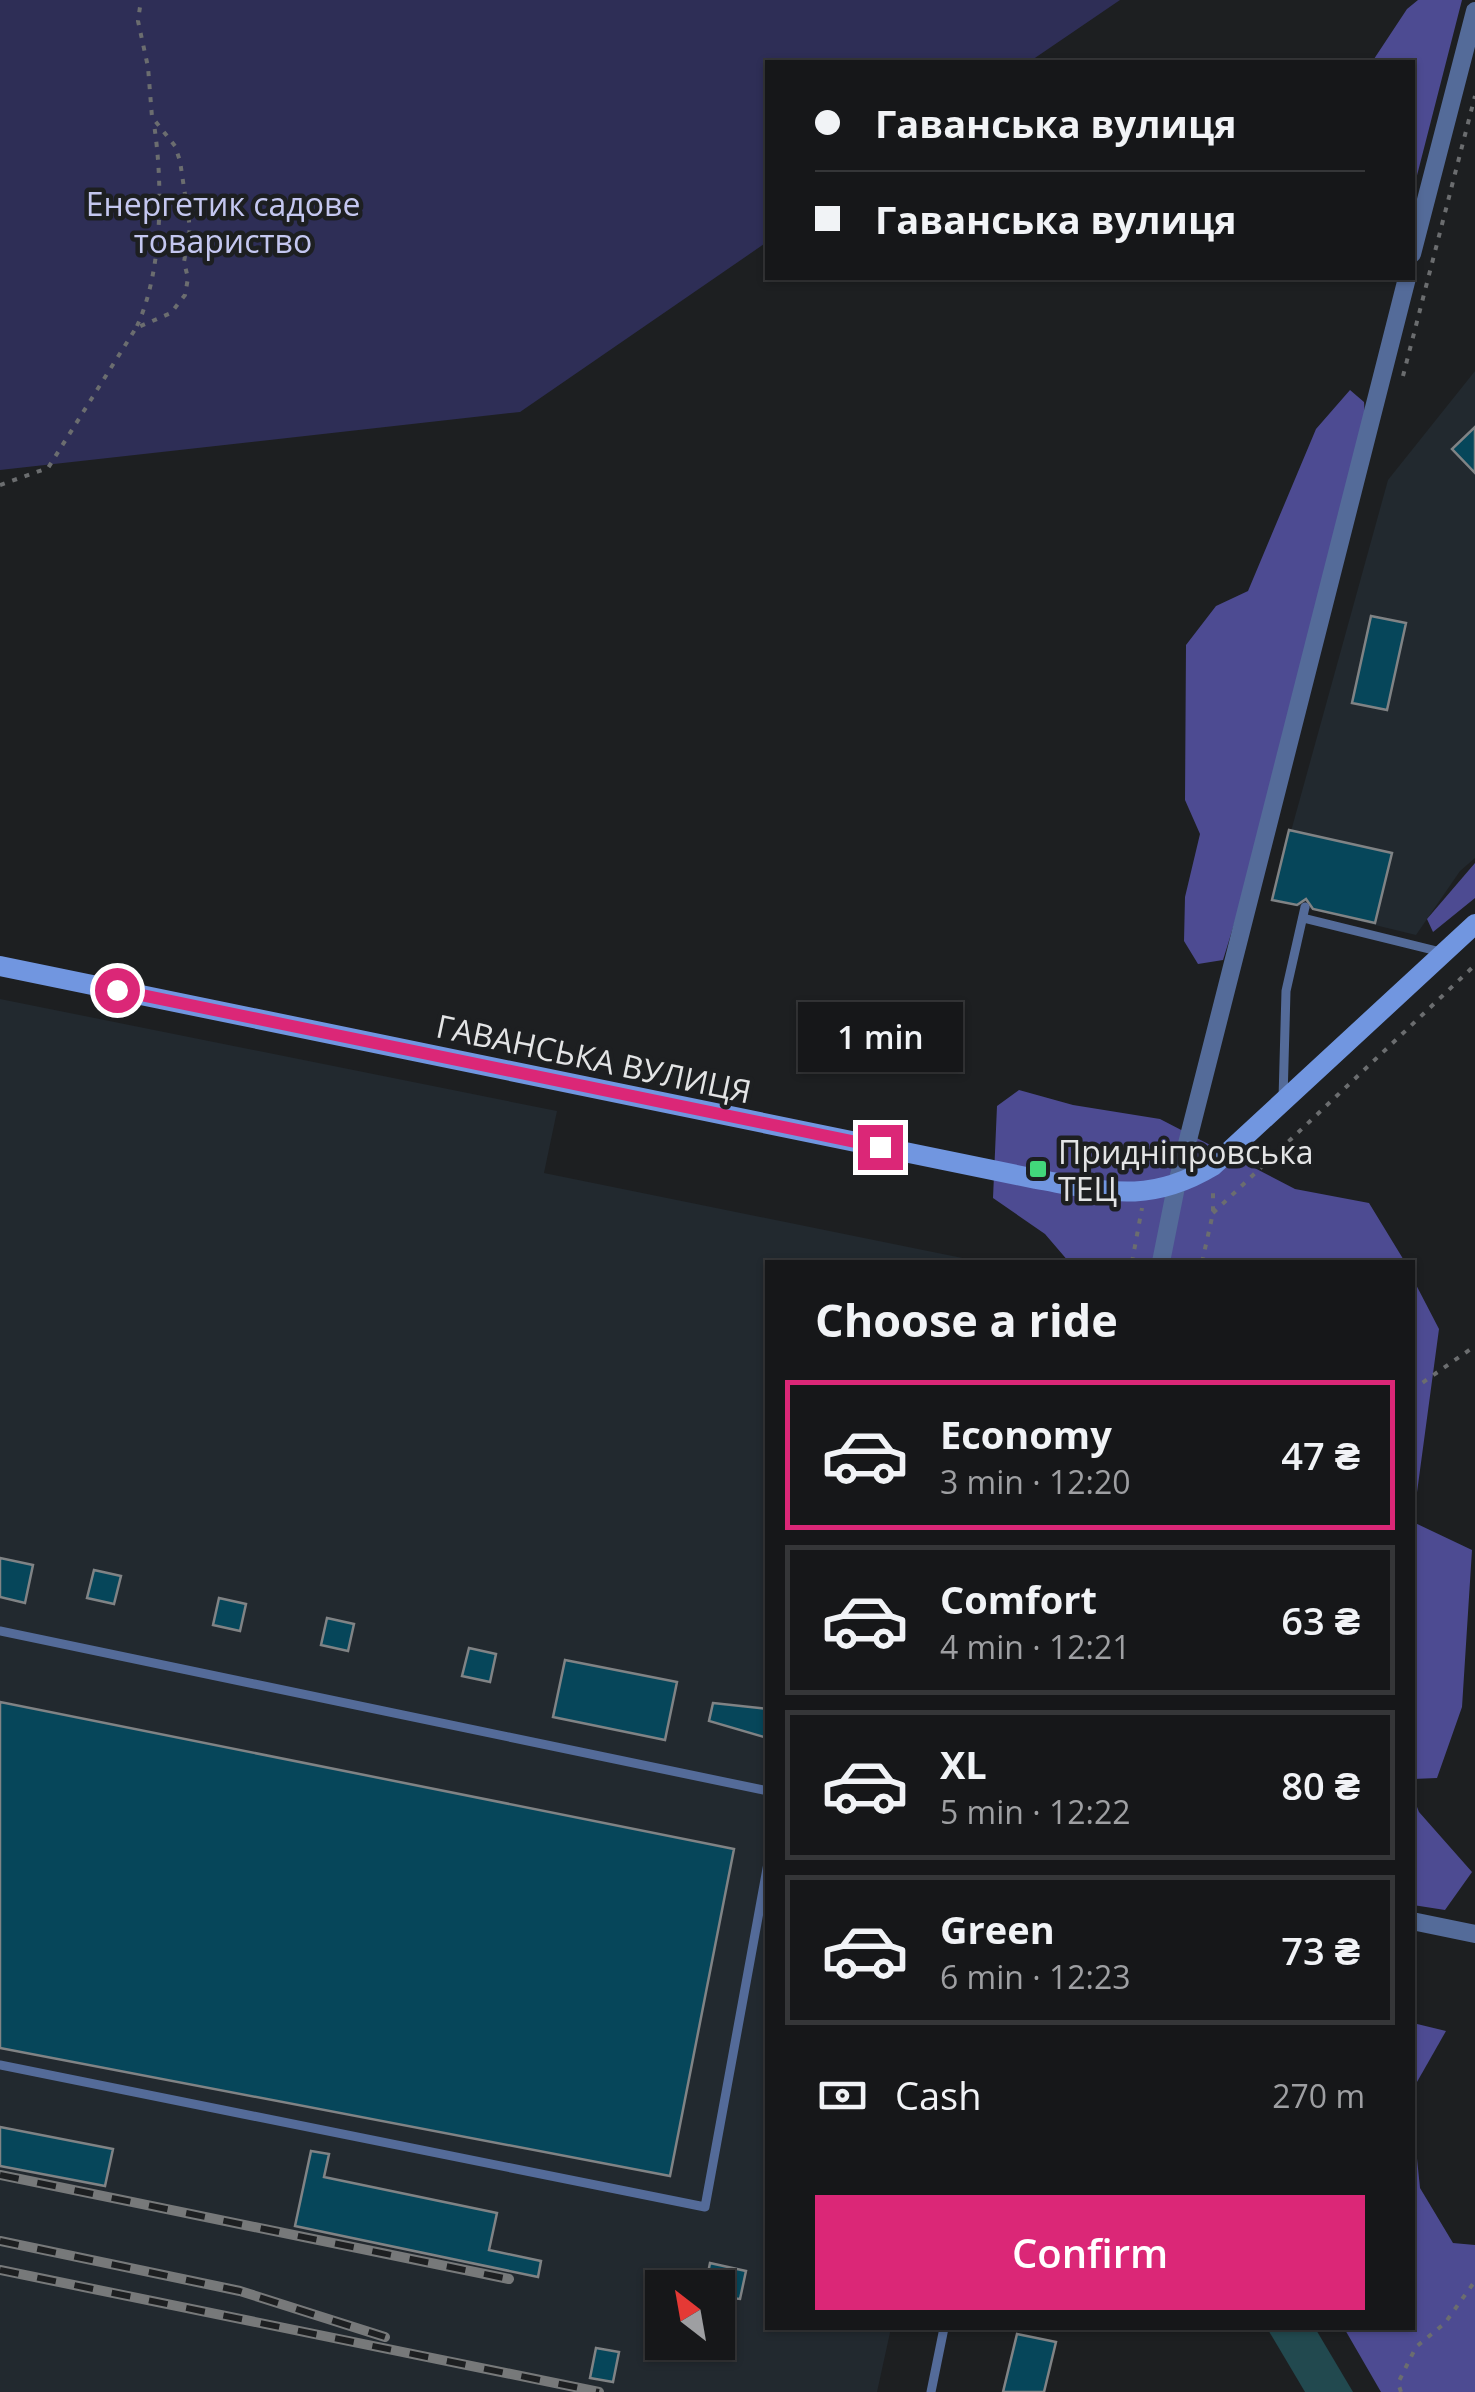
<!DOCTYPE html>
<html lang="en">
<head>
<meta charset="utf-8">
<style>
  :root { --surface:#161719; --page:#1f2022; --text:#f1f3f6; --muted:#9e9fa2; --line:#353638; --accent:#db2777 }
  body { margin:0; font-family:"Open Sans",sans-serif; background:var(--page); color:var(--text); height:100vh; display:flex; flex-direction:column; font-size:38px; white-space:nowrap }
  * { box-sizing:border-box; margin:0 }
  p { font-size:32px; color:var(--muted) }
  .icon { flex:none; width:55px; height:55px; fill:none; stroke:currentColor; stroke-width:2; stroke-linecap:round; stroke-linejoin:round }
  .map { position:relative; flex:1; overflow:hidden }
  .details { position:absolute; left:765px; top:1260px; width:650px; height:1070px; display:flex; flex-direction:column; background:var(--surface); border-radius:0px; box-shadow:0 2px 8px #0004,0 0 0 2px var(--line) }
  .details>* { flex:none }
  .hud { position:absolute; left:765px; top:60px; width:650px; height:220px; border-radius:0px; box-shadow:0 2px 8px #0004,0 0 0 2px var(--line); display:grid; align-content:center; height:220px; padding:0 50px; background:var(--surface) }
  .needle { width:65px; rotate:329deg }
  .controls { position:absolute; left:645px; top:2270px; display:grid; gap:20px }
  .controls a { display:grid; place-items:center; width:90px; height:90px; border-radius:0px; background:var(--surface); box-shadow:0 2px 8px #0004,0 0 0 2px var(--line); font-size:50px }
  .end { position:absolute; width:45px; height:45px; margin:-22px; border:12px solid #db2777; background:#fff; box-shadow:0 0 0 5px #fff }
  .from { border-radius:50% }
  .bubble { position:absolute; height:70px; border-radius:0px; background:var(--surface); box-shadow:0 2px 8px #0004,0 0 0 2px var(--line); font-size:32px; font-weight:600; line-height:70px; text-align:center }
  .hud b { display:flex; align-items:center; gap:35px; height:95px; font-size:38px }
  .hud b+b { border-top:2px solid var(--line) }
  .hud i { width:25px; height:25px; background:var(--text) }
  ul { padding:0; list-style:none }
  li { display:flex; align-items:center; gap:30px; height:150px; margin:0 20px 15px; padding:0 30px; border:5px solid var(--line); border-radius:0px }
  li div { flex:1 }
  li b { display:block; font-size:38px }
  li em { font-style:normal; font-weight:600 }
  li.active { border-color:var(--accent) }
  li>.icon { width:90px; height:90px; stroke-width:1.5 }
  h2 { padding:0 50px; font-size:45px; line-height:120px }
  .pay { display:flex; align-items:center; gap:25px; height:110px; padding:0 50px; font-size:38px }
  .pay p { margin-inline-start:auto }
  .action { display:flex; gap:20px; margin-top:auto; padding:20px 50px }
  .action a { flex:1; height:115px; border-radius:0px; background:var(--accent); color:#fff; font-size:40px; font-weight:600; line-height:115px; text-align:center }
  .map>svg:first-child { display:block }
  .built { fill:#22292f; fill-rule:evenodd }
  .green { fill:#2e2e56 }
  .forest { fill:#4d4b92 }
  .water { fill:#22494f }
  .building { fill:#06465a; stroke:#808385; stroke-width:2.5 }
  .lines { fill:none; stroke-linecap:round; stroke-linejoin:round }
  .path { stroke:#6b6d6f; stroke-width:4; stroke-dasharray:5 8; stroke-linecap:butt }
  .lane { stroke:#546b99; stroke-width:9 }
  .street { stroke:#546b99; stroke-width:18 }
  .secondary { stroke:#7196e0; stroke-width:20 }
  .rail-casing { stroke:#77797a; stroke-width:10 }
  .rail { stroke:#1d1f21; stroke-width:6; stroke-dasharray:19; stroke-linecap:butt }
  .route { stroke:#db2777; stroke-width:12 }
  .poi-dot { fill:#42d77b; stroke:#1d1f21; stroke-width:4 }
  .labels { text-anchor:middle; dominant-baseline:central; stroke-width:9; stroke-linejoin:round; paint-order:stroke }
  .park-label { font-size:32px; fill:#c4c7f0; stroke:#1d1f21 }
  .street-label { font-size:32px; fill:#e3e4e5; stroke:#1d1f21 }
  .poi-label { font-size:32px; fill:#e3e4e5; stroke:#1d1f21; text-anchor:start }
</style>
</head>
<body>
<div class="map">
<svg width="1475" height="2392" viewBox="0 0 1475 2392">
  <rect width="100%" height="100%" fill="#1d1f21"/>
  <g class="built">
    <polygon points="1475,371 1475,858 1460,871 1416,935 1272,900 1388,480"/>
    <path d="M0,999L557,1111L544,1173L982,1262H768V2328H891L877,2392H0ZM662,2288H718V2342H662Z"/>
  </g>
  <polygon class="green" points="0,0 1120,0 1029,62 768,62 767,242 520,412 0,470"/>
  <g class="forest">
    <polygon points="1418,0 1462,0 1413,191 1412,62 1372,62 1407,9"/>
    <polygon points="1350,390 1364,402 1365,418 1243,895 1223,960 1198,964 1184,941 1185,897 1200,834 1185,800 1186,645 1216,606 1248,591 1316,429"/>
    <polygon points="1475,863 1475,898 1433,932 1427,919"/>
    <polygon points="1019,1090 1073,1105 1160,1119 1295,1189 1369,1203 1405,1262 1069,1262 1045,1234 993,1198 997,1106"/>
    <polygon points="1412,1277 1439,1329 1413,1522 1472,1550 1462,1707 1437,1778 1413,1779"/>
    <polygon points="1412,1794 1419,1812 1472,1872 1445,1910 1413,1905"/>
    <polygon points="1413,2023 1446,2031 1413,2089 1412,2023"/>
    <polygon points="1413,2119 1420,2188 1453,2243 1475,2245 1475,2392 1381,2392 1344,2328 1412,2328"/>
  </g>
  <polygon class="water" points="1267,2328 1315,2328 1353,2392 1305,2392"/>
  <g class="building">
    <polygon points="1475,427 1475,473 1452,449"/>
    <polygon points="1371,616 1406,623 1387,710 1352,703"/>
    <polygon points="1289,830 1392,853 1375,923 1313,909 1306,899 1297,905 1272,900"/>
    <polygon points="0,1558 33,1565 25,1603 0,1597"/>
    <polygon points="94,1570 121,1576 114,1604 87,1598"/>
    <polygon points="219,1598 246,1604 240,1631 213,1625"/>
    <polygon points="327,1618 354,1624 348,1651 321,1645"/>
    <polygon points="469,1648 496,1654 490,1682 462,1676"/>
    <polygon points="565,1660 677,1682 665,1740 553,1717"/>
    <polygon points="0,1702 734,1849 670,2176 0,2048"/>
    <polygon points="713,1703 768,1709 764,1737 709,1721"/>
    <polygon points="0,2127 113,2149 105,2186 0,2166"/>
    <polygon points="311,2151 329,2154 324,2177 497,2213 489,2250 541,2261 538,2277 295,2226"/>
    <polygon points="710,2263 746,2271 740,2299 731,2298 725,2331 718,2330 718,2288 705,2288"/>
    <polygon points="1017,2334 1056,2342 1044,2392 1003,2392"/>
    <polygon points="596,2348 619,2352 613,2382 590,2378"/>
  </g>
  <g class="lines">
    <g class="path">
      <path d="M137,326C163,270 163,184 154,124"/>
      <polyline points="1403,376 1475,96"/>
      <polyline points="0,485 48,468 136,328 171,313 185,295 188,278 184,262 190,228 180,161 175,146 152,117 148,67 138,21 141,0"/>
      <polyline points="1213,1213 1475,965"/>
      <polyline points="1132,1262 1142,1208"/>
      <polyline points="1202,1262 1213,1213 1213,1188"/>
      <polyline points="1412,1390 1475,1346"/>
      <polyline points="1401,2392 1398,2383 1416,2347 1445,2323 1475,2281"/>
    </g>
    <g class="lane">
      <polyline points="1303,918 1441,952"/>
      <polyline points="1283,1099 1286,991 1305,907"/>
      <polyline points="0,1631 768,1791"/>
      <polyline points="0,2065 705,2207 768,1863"/>
      <polyline points="931,2392 944,2328"/>
    </g>
    <g class="street">
      <polyline points="1412,254 1475,11"/>
      <polyline points="1161,1262 1176,1187 1407,278"/>
      <polyline points="1412,1921 1475,1934"/>
    </g>
    <path class="secondary" d="M0,966L1036,1179C1105,1191 1148,1205 1213,1166L1475,924"/>
    <defs>
      <g id="rail">
        <polyline points="0,2175 509,2279"/>
        <polyline points="0,2241 240,2291 385,2337"/>
        <polyline points="0,2270 599,2392"/>
      </g>
    </defs>
    <use href="#rail" class="rail-casing"/>
    <use href="#rail" class="rail"/>
  </g>
  <g class="lines">
    <polyline class="route" points="117,990 880,1147"/>
  </g>
  <rect class="poi-dot" x="1028" y="1159" width="20" height="20" rx="5"/>
  <g class="labels">
    <g class="park-label">
      <text x="223" y="203">Енергетик садове<tspan x="223" dy="37">товариство</tspan></text>
    </g>
    <g class="street-label">
      <text transform="translate(594 1058) rotate(12)">ГАВАНСЬКА ВУЛИЦЯ</text>
    </g>
    <g class="poi-label">
      <text x="1058" y="1151">Придніпровська<tspan x="1058" dy="37">ТЕЦ</tspan></text>
    </g>
  </g>
</svg>
<div class="controls">
<a><svg class="needle" viewBox="-14 -14 28 28"><path d="M0-13l5 13h-10z" fill="#e53935"/><path d="M0 13l5-13h-10z" fill="#9e9fa2"/></svg></a>
</div>
<i class="end from" style="left:117px;top:990px"></i>
<i class="end" style="left:880px;top:1147px"></i>
<div class="bubble" style="left:798px;top:1002px;width:165px">1 min</div>
<div class="hud">
<b><i class="from"></i>Гаванська вулиця</b>
<b><i></i>Гаванська вулиця</b>
</div>
<section class="details">
<h2>Choose a ride</h2>
<ul>
<li class="active"><svg class="icon" aria-label="car" viewBox="0 0 24 24"><path d="M5 17H2v-5l4-1 3-4h7l3 4 3 1v5h-3M9 17h6M6 11h13"/><circle cx="7" cy="17" r="2"/><circle cx="17" cy="17" r="2"/></svg><div><b>Economy</b><p>3 min · 12:20</p></div><em>47 ₴</em></li>
<li><svg class="icon" aria-label="car" viewBox="0 0 24 24"><path d="M5 17H2v-5l4-1 3-4h7l3 4 3 1v5h-3M9 17h6M6 11h13"/><circle cx="7" cy="17" r="2"/><circle cx="17" cy="17" r="2"/></svg><div><b>Comfort</b><p>4 min · 12:21</p></div><em>63 ₴</em></li>
<li><svg class="icon" aria-label="car" viewBox="0 0 24 24"><path d="M5 17H2v-5l4-1 3-4h7l3 4 3 1v5h-3M9 17h6M6 11h13"/><circle cx="7" cy="17" r="2"/><circle cx="17" cy="17" r="2"/></svg><div><b>XL</b><p>5 min · 12:22</p></div><em>80 ₴</em></li>
<li><svg class="icon" aria-label="car" viewBox="0 0 24 24"><path d="M5 17H2v-5l4-1 3-4h7l3 4 3 1v5h-3M9 17h6M6 11h13"/><circle cx="7" cy="17" r="2"/><circle cx="17" cy="17" r="2"/></svg><div><b>Green</b><p>6 min · 12:23</p></div><em>73 ₴</em></li>
</ul>
<div class="pay"><svg class="icon" aria-label="cash" viewBox="0 0 24 24"><path d="M3 7h18v10H3z"/><circle cx="12" cy="12" r="2"/></svg>Cash<p>270 m</p></div>
<div class="action"><a>Confirm</a></div>
</section>
</div>
</body>
</html>
